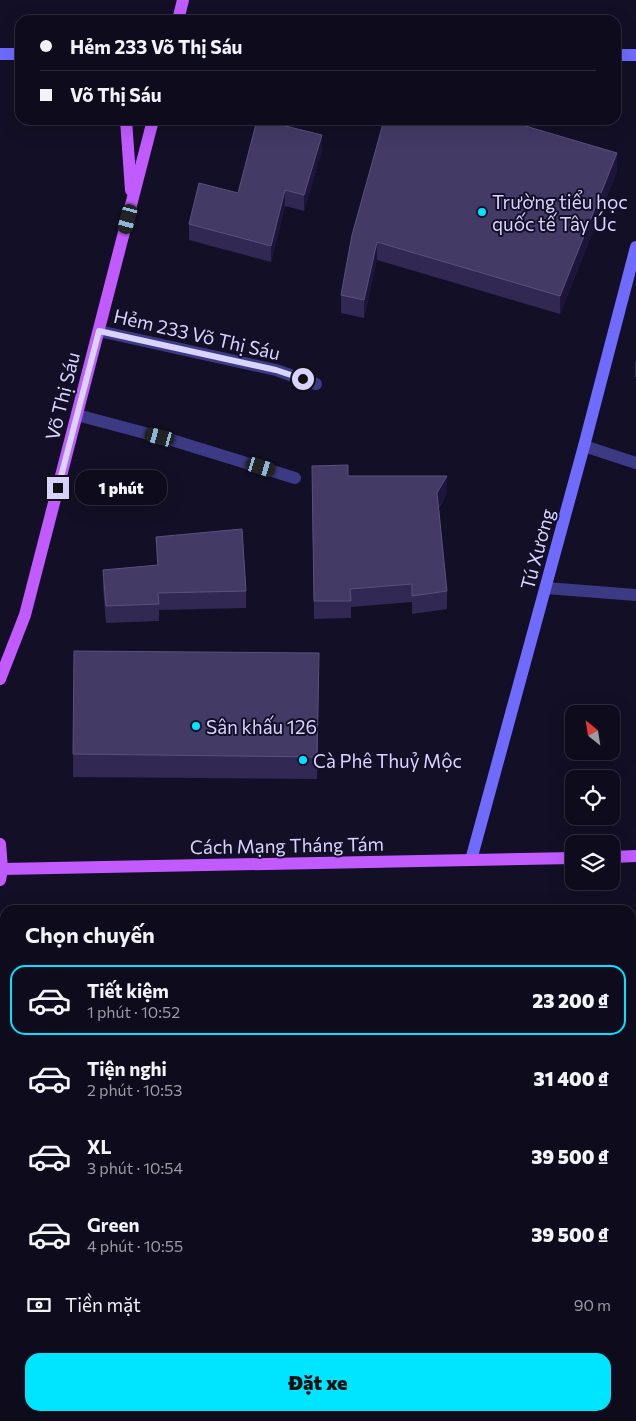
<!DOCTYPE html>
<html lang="vi">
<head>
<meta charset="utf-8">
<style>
  :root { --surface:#0e0b1c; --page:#1c1929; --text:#f1f3f6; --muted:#9b9ba3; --line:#2e2b3b; --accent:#00e5ff }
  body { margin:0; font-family:Commissioner,sans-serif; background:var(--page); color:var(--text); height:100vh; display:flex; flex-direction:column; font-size:19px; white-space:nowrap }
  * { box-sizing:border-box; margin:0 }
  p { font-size:16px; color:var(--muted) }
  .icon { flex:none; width:28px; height:28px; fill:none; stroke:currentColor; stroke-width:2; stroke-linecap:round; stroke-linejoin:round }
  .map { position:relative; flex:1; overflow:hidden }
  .details { position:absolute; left:0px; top:905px; width:636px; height:516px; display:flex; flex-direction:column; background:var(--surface); border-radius:15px 15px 0 0; box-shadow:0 5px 20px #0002,0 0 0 1px var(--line) }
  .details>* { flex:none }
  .top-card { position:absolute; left:15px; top:15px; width:606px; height:110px; border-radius:15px; box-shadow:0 5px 20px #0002,0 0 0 1px var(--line); display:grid; align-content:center; height:110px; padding:0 25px; background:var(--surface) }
  .needle { width:32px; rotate:330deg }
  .tools { position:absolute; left:565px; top:705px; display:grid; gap:10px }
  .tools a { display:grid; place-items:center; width:55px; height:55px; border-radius:10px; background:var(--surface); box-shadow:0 5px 20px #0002,0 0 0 1px var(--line); font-size:25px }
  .end { position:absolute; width:22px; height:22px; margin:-11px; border:6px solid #d9d4ff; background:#111; box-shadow:0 0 0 2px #111 }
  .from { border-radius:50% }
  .bubble { position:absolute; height:35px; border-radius:15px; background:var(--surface); box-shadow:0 5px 20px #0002,0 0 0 1px var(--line); font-size:16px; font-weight:800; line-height:35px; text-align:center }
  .car { position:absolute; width:15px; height:30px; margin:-15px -8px; border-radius:6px; box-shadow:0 0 4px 1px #0007; background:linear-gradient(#222 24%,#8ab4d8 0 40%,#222 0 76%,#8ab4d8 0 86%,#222 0) }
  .top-card b { display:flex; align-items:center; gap:18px; height:48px; font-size:19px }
  .top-card b+b { border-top:1px solid var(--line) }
  .top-card i { width:12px; height:12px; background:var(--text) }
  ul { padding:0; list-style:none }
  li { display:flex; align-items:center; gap:15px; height:70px; margin:0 10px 8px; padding:0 15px; border:2px solid transparent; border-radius:15px }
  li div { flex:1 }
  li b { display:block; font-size:19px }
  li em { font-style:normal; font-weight:800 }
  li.current { border-color:var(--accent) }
  li>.icon { width:45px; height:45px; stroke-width:1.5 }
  h2 { padding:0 25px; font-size:22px; line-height:60px }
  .pay { display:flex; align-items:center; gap:12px; height:55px; padding:0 25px; font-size:19px }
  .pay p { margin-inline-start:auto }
  .action { display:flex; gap:10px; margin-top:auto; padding:10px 25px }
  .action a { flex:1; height:58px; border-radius:15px; background:var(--accent); color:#111; font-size:20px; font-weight:800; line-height:58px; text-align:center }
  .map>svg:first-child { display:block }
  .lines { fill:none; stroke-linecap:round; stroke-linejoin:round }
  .lane { stroke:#3d3a85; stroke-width:12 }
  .street { stroke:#3d3a85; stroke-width:12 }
  .secondary { stroke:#6f6bff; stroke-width:12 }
  .primary { stroke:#c25bff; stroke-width:12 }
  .wall { fill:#312854 }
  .shaded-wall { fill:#1d163a }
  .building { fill:#433a66; stroke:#5a527e }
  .route { stroke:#d9d4ff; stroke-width:6 }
  .poi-dot { fill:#00e5ff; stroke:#130f26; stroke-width:2 }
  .labels { text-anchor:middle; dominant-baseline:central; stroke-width:4; stroke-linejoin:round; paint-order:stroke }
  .poi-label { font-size:19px; fill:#d9d4ff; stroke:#130f26; text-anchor:start }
  .street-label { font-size:19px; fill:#d9d4ff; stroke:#130f26 }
</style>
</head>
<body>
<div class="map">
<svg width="636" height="1421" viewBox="0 0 636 1421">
  <rect width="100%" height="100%" fill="#130f26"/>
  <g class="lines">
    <g class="lane">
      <polyline points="99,331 276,370 316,384"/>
      <polyline points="77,415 175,441 295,478"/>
      <polyline points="0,1233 5,1232"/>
    </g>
    <g class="street">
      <polyline points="584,446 636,463"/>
      <polyline points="546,588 636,595"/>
      <polyline points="242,1421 243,1416"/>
    </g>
    <g class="secondary">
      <polyline points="0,54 20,54"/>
      <polyline points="616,55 636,55"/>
      <polyline points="471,860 584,446 636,247"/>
      <polyline points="0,989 5,992"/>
      <polyline points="631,1339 636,1342"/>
    </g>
    <g class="primary">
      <polyline points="178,20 183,0"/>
      <polyline points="126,120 131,190"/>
      <polyline points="0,679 25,615 153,120"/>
      <polyline points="0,844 2,869 0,880"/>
      <polyline points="611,857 636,856"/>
      <polyline points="2,869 574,858"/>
    </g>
  </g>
  <g class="wall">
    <polygon points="322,150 304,211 285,206 271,262 189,240 189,224 238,193"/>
    <polygon points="617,171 560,314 377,260 364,318 341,313 341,295 352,235"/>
    <polygon points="636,360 636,377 635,377 635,364"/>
    <polygon points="348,476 447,493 439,508 447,591 447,609 412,614 412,602 351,607 351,618 314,619 312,483"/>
    <polygon points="156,537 246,591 246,608 159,610 159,621 106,623 103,587 103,570 157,565"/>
    <polygon points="74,651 319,675 317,779 73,777"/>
    <polygon points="5,1237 5,1325 0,1325 0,1238"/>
  </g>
  <g class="shaded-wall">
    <polygon points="322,135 322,150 304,211 304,195"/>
    <polygon points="617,153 617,171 560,314 560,296"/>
    <polygon points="285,190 285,206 271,262 271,246"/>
    <polygon points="377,242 377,260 364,318 364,300"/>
    <polygon points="447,476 447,493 437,510 437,493"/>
    <polygon points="5,1059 5,1077 0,1086 0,1067"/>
  </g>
  <g class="building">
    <polygon points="257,120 261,120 322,135 304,195 285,190 271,246 189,224 199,183 238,193"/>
    <polygon points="384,120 505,120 617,153 560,296 377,242 364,300 341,295 352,235"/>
    <polygon points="348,465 348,476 447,476 437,493 447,591 412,596 412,584 350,589 351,601 314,601 312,466"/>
    <polygon points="242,529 246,591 158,593 159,604 106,606 103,570 158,565 156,537"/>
    <polygon points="74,651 319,653 317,757 73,754"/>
    <polygon points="0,1056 5,1059 0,1067"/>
    <polygon points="5,1237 5,1307 0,1307 0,1238"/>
    <polygon points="93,1416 146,1416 146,1421 94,1421"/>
  </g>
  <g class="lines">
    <polyline class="route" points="58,488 99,331 276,370 303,379"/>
  </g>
  <g class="poi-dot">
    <circle cx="482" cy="212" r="5"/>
    <circle cx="196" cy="726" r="5"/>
    <circle cx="303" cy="760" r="5"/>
  </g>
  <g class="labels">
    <g class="poi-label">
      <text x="492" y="201">Trường tiểu học<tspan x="492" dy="22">quốc tế Tây Úc</tspan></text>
      <text x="206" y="726">Sân khấu 126</text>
      <text x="313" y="760">Cà Phê Thuỷ Mộc</text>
    </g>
    <g class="street-label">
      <text transform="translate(197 334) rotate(13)">Hẻm 233 Võ Thị Sáu</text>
      <text transform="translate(62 396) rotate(-76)">Võ Thị Sáu</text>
      <text transform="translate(537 549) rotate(-75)">Tú Xương</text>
      <text transform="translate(287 845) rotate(-1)">Cách Mạng Tháng Tám</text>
    </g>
  </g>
</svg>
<div class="tools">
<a><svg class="needle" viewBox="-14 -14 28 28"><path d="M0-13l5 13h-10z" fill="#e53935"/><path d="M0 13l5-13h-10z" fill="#9b9ba3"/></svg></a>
<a><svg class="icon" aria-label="locate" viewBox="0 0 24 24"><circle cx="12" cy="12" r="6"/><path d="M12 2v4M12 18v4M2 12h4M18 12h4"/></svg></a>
<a><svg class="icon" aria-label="layers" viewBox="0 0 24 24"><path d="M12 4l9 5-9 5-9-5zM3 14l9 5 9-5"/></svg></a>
</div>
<i class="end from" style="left:303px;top:379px"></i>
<i class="end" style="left:58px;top:488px"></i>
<div class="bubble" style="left:75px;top:470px;width:92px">1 phút</div>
<i class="car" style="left:128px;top:219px;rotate:195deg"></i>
<i class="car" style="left:160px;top:437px;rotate:285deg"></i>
<i class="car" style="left:261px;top:467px;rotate:107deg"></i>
<div class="top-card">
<b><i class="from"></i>Hẻm 233 Võ Thị Sáu</b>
<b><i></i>Võ Thị Sáu</b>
</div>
<section class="details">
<h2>Chọn chuyến</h2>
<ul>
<li class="current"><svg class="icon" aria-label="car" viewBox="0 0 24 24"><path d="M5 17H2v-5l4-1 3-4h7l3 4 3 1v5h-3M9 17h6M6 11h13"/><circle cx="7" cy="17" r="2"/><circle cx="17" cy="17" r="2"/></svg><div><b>Tiết kiệm</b><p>1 phút · 10:52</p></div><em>23 200 ₫</em></li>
<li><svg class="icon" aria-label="car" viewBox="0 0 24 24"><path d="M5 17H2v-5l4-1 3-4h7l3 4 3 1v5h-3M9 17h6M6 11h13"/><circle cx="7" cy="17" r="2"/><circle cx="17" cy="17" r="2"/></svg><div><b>Tiện nghi</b><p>2 phút · 10:53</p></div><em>31 400 ₫</em></li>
<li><svg class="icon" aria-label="car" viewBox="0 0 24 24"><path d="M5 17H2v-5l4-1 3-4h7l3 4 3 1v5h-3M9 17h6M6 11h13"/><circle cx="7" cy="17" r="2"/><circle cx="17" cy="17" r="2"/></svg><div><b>XL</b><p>3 phút · 10:54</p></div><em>39 500 ₫</em></li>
<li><svg class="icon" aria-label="car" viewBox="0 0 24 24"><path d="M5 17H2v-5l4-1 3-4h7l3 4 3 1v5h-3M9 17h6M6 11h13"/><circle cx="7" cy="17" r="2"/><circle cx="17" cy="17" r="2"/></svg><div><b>Green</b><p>4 phút · 10:55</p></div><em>39 500 ₫</em></li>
</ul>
<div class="pay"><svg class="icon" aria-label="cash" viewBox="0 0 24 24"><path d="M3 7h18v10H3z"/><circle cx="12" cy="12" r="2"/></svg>Tiền mặt<p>90 m</p></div>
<div class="action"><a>Đặt xe</a></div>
</section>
</div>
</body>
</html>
